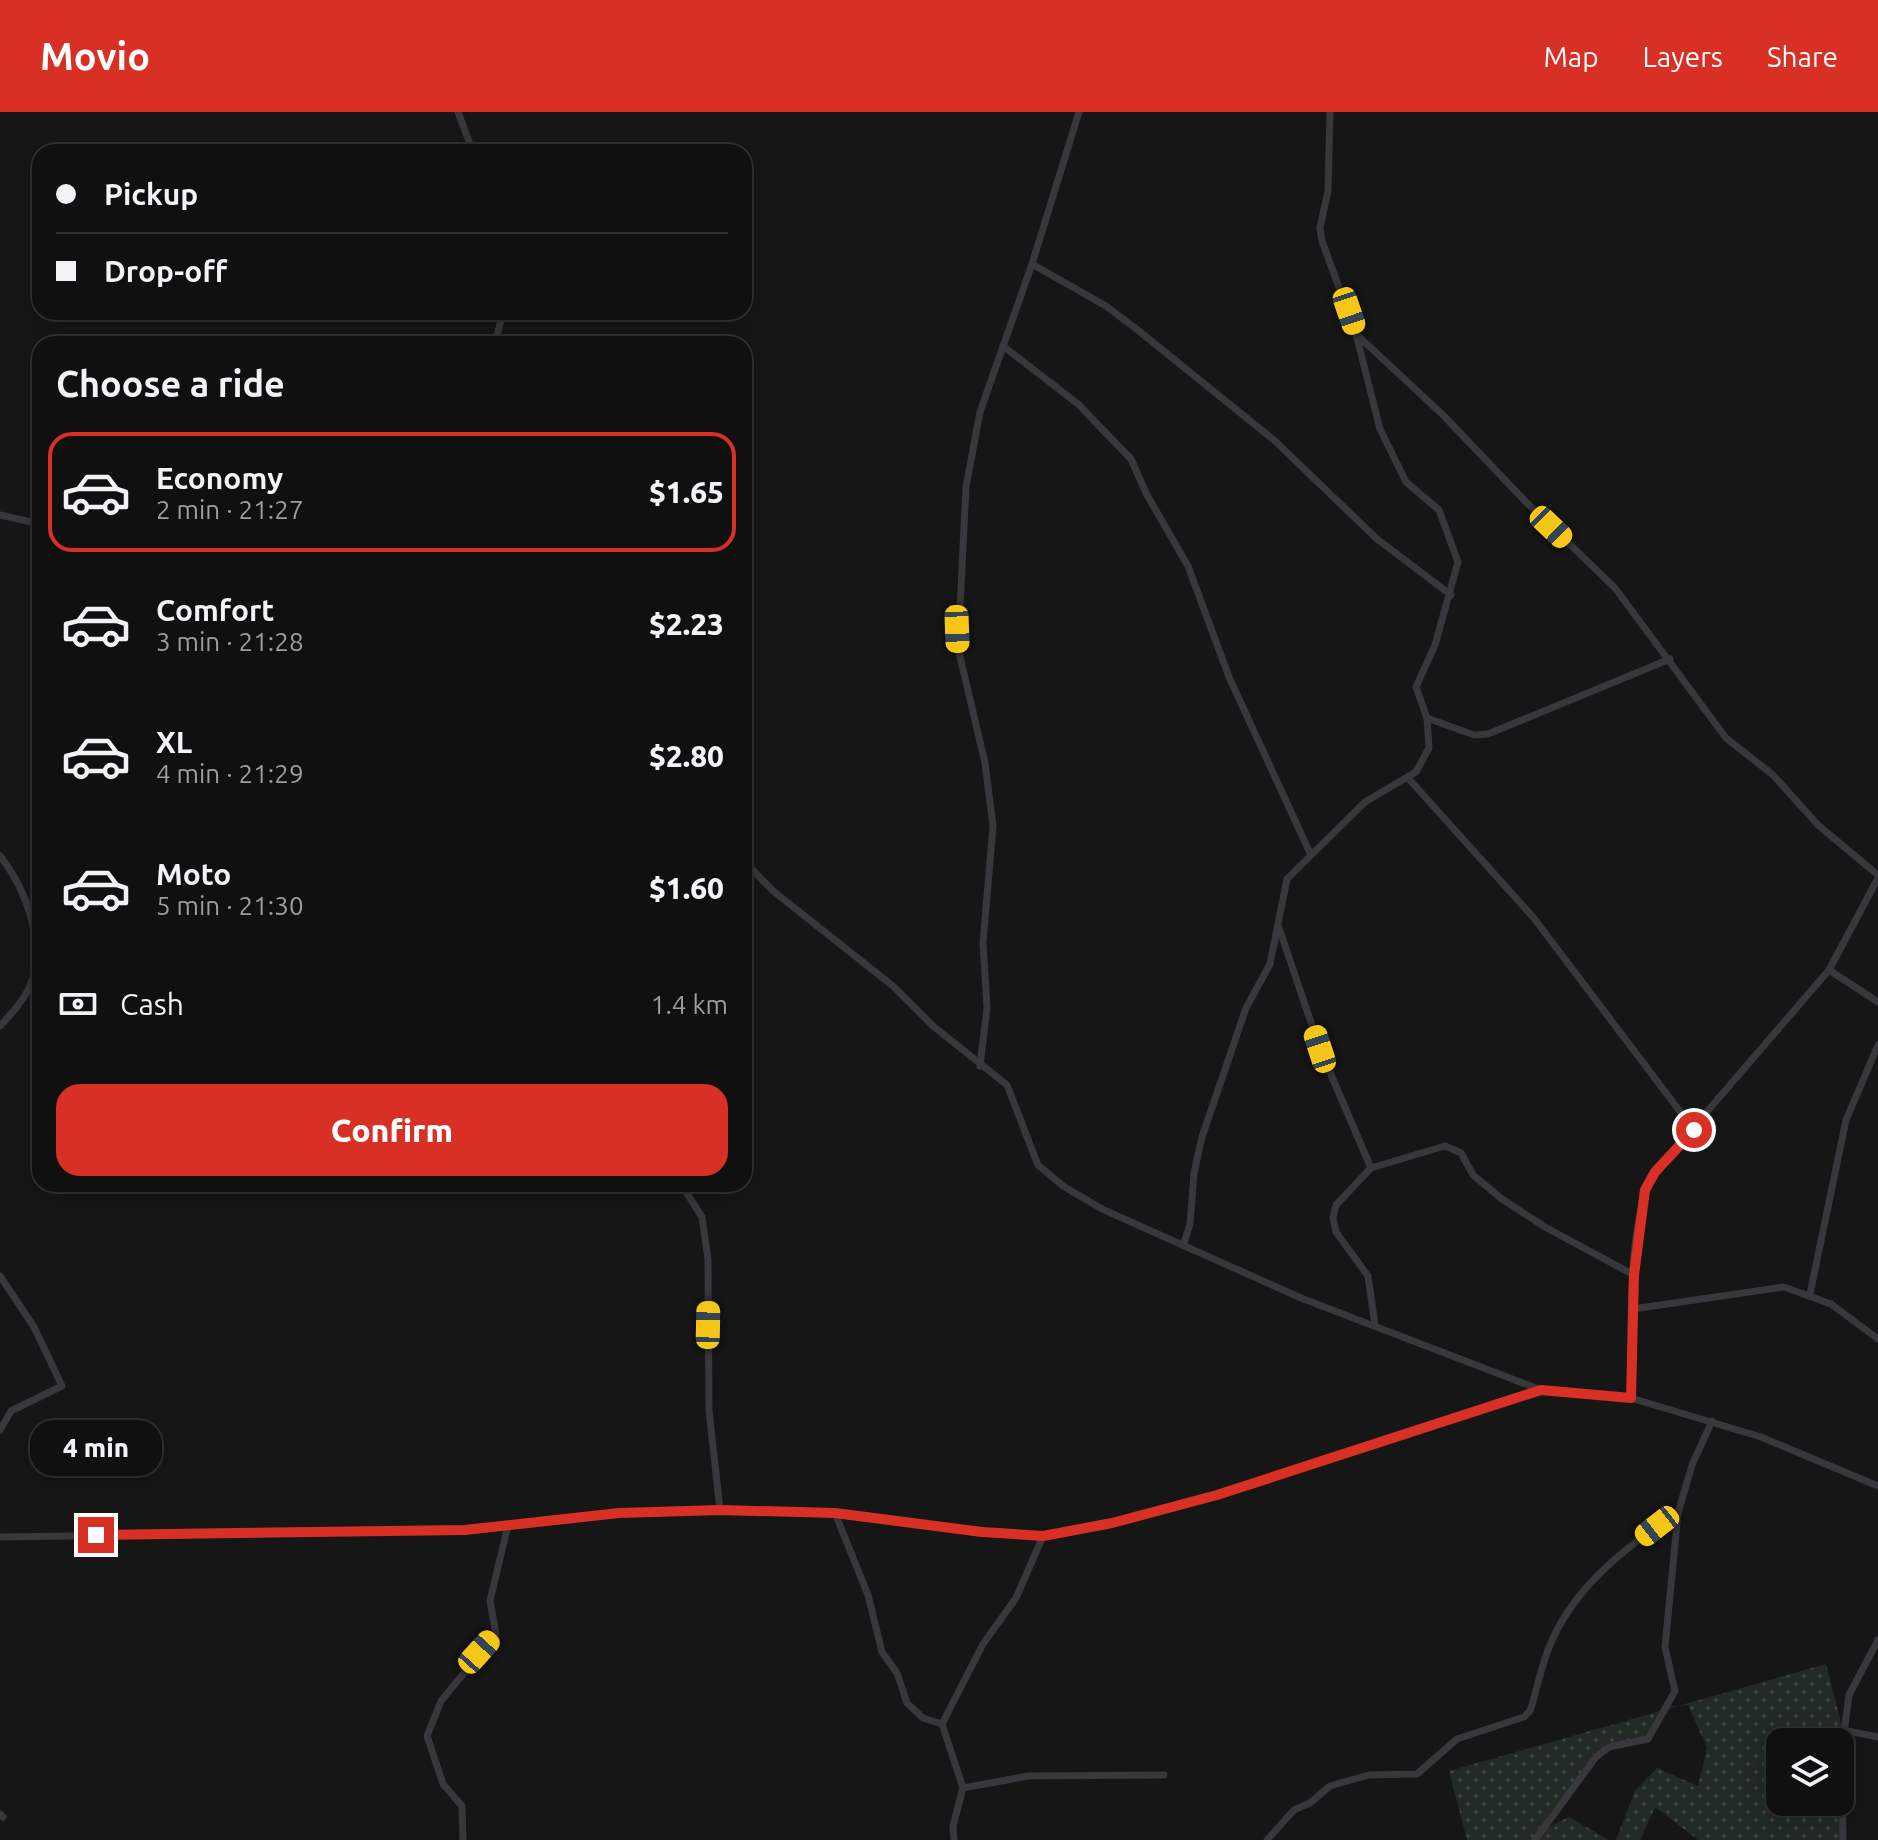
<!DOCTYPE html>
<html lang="en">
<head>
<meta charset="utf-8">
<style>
  :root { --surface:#101011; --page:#1e1e1f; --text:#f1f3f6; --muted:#9c9d9f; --line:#303031; --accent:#d93025 }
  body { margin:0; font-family:Ubuntu,sans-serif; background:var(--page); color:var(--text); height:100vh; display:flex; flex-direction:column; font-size:30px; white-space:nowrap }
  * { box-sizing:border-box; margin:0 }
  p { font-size:26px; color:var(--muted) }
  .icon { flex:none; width:44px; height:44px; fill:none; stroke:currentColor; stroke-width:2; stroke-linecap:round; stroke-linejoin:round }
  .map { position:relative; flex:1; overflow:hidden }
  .sheet { position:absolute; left:32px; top:224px; width:720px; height:856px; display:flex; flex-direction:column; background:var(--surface); border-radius:24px; box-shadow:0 4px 20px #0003,0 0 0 2px var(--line) }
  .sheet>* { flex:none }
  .top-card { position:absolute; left:32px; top:32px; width:720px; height:176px; border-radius:24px; box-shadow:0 4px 20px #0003,0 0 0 2px var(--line); display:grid; align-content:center; height:176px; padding:0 24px; background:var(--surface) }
  .buttons { position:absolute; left:1766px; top:1616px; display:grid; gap:16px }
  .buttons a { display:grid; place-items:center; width:88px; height:88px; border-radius:16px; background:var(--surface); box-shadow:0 4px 20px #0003,0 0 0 2px var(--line); font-size:40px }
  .end { position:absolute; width:36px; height:36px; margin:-18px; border:10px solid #d93025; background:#fff; box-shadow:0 0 0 4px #fff }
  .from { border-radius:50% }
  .bubble { position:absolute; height:56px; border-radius:24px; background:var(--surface); box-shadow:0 4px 20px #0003,0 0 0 2px var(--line); font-size:26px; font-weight:800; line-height:56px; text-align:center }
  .car { position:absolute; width:24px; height:48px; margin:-24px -12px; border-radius:10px; box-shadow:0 0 6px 2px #0007; background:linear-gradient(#f5c518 24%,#345 0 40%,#f5c518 0 76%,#345 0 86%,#f5c518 0) }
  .top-card b { display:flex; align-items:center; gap:28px; height:76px; font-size:30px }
  .top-card b+b { border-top:2px solid var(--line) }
  .top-card i { width:20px; height:20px; background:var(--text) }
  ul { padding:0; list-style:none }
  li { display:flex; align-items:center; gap:24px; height:120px; margin:0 16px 12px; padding:0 8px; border:4px solid transparent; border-radius:24px }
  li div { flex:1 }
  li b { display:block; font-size:30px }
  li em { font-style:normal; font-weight:800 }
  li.selected { border-color:var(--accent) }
  li>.icon { width:72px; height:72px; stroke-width:1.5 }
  h2 { padding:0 24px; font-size:36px; line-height:96px }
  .pay { display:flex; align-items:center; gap:20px; height:88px; padding:0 24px; font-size:30px }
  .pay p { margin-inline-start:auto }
  .cta { display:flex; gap:16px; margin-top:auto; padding:16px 24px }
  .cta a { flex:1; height:92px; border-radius:24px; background:var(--accent); color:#fff; font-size:32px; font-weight:800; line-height:92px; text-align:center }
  header { display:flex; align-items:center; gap:48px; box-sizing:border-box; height:112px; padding:0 40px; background:var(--accent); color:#fff }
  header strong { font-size:38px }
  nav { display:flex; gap:44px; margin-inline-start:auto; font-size:28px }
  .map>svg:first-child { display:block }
  .grass { fill:url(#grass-dots); fill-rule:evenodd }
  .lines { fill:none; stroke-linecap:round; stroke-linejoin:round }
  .street { stroke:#37373c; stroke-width:7 }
  .route { stroke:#d93025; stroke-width:10 }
</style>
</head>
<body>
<header>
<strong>Movio</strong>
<nav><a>Map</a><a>Layers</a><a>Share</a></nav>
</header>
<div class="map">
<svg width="1878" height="1728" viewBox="0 0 1878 1728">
  <defs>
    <pattern id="grass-dots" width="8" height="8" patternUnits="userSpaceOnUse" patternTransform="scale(2)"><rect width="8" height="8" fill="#222a25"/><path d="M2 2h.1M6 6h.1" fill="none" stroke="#3f4642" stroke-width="1.8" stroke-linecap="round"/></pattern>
  </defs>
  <rect width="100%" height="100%" fill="#161617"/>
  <path class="grass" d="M1826,1552L1843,1618V1728H1698L1655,1695L1640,1728H1616L1635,1679L1657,1656L1698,1674L1707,1636L1688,1593L1667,1595L1648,1627C1587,1637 1577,1671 1544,1717L1569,1705L1609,1728H1467L1449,1659ZM1780,1630H1840V1690H1780Z"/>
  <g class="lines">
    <g class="street">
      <polyline points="458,0 473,40"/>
      <polyline points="1032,152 1106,194 1139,219 1275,329 1377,427 1451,483"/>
      <polyline points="1357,223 1443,303 1526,390 1615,476 1726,626 1773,663 1818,713 1878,763"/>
      <polyline points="495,232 503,200"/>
      <polyline points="1003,234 1078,292 1131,347 1147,383 1188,454 1229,565 1310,741"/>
      <polyline points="0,403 40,412"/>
      <polyline points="1427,606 1474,623 1488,622 1670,547"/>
      <polyline points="1408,666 1533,805 1694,1018"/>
      <path d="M0,744C26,777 47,833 30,874C23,890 11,902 0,914"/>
      <polyline points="744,749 773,779 893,874 933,914 1007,973 1038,1053 1063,1074 1102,1097 1301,1186 1541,1278"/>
      <polyline points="1279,816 1320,937 1371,1056"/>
      <polyline points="1829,858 1878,890"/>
      <polyline points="980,954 987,896 983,831 993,714 985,651 958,536 966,375 980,300 1032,152 1079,0"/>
      <polyline points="681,1072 702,1105 708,1147 709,1298 720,1398"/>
      <polyline points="1183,1134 1190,1112 1194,1061 1202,1025 1246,896 1270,852 1287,767 1365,690 1416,660 1429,636 1427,606 1416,575 1435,533 1458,450 1439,398 1406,370 1380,317 1356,222 1322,129 1320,116 1328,79 1330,0"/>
      <polyline points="0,1164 34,1215 62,1274 11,1299 0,1318"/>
      <polyline points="1810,1182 1846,1008 1878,933"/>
      <polyline points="1633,1197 1784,1175 1831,1192 1878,1227"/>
      <polyline points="1375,1213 1368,1164 1336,1120 1333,1106 1336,1093 1371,1056 1445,1034 1461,1041 1473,1063 1502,1087 1545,1115 1634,1163"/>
      <path d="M1631,1286C1632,1226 1625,1110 1655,1060L1829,858L1878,766"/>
      <polyline points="835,1401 868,1483 882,1540 897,1561 907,1591 923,1606 942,1612"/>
      <polyline points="0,1425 465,1418 619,1401 720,1398 835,1401 982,1420 1043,1424 1112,1411 1217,1383 1541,1278 1631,1286 1761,1325 1878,1374"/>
      <polyline points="1843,1618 1878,1625"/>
      <polyline points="963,1676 1028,1664 1164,1663"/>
      <polyline points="0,1702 3,1705"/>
      <polyline points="463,1728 462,1694 443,1672 427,1624 441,1589 496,1522 490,1489 508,1413"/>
      <polyline points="954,1728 953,1714 963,1676 942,1612 983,1532 1016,1486 1043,1424"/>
      <path d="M1267,1728L1294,1698L1310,1691L1330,1674L1369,1663L1417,1662L1457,1627L1524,1605L1530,1599C1537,1578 1541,1554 1550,1533C1574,1475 1626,1434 1678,1401"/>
      <polyline points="1535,1728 1596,1645 1609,1635 1648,1627 1675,1579 1665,1535 1678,1401 1692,1353 1712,1309"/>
      <polyline points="1843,1728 1842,1636 1849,1583 1878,1528"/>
    </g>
  </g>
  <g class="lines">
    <polyline class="route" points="96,1423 465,1418 619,1401 720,1398 835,1401 982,1420 1043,1424 1112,1411 1217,1383 1541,1278 1631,1286 1634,1163 1645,1078 1655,1060 1694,1018"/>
  </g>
</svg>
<div class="buttons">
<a><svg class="icon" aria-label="layers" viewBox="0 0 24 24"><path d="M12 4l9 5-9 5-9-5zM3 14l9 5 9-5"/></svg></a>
</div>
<i class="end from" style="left:1694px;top:1018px"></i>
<i class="end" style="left:96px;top:1423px"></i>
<div class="bubble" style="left:30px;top:1308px;width:132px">4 min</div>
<i class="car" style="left:1349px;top:199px;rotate:161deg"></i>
<i class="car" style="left:1551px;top:415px;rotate:134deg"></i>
<i class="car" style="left:957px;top:517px;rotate:178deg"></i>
<i class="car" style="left:1320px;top:937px;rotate:342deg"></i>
<i class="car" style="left:708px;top:1213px;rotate:1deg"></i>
<i class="car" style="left:1657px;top:1414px;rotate:232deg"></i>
<i class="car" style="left:479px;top:1540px;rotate:42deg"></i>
<div class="top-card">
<b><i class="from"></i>Pickup</b>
<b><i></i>Drop-off</b>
</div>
<section class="sheet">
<h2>Choose a ride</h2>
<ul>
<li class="selected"><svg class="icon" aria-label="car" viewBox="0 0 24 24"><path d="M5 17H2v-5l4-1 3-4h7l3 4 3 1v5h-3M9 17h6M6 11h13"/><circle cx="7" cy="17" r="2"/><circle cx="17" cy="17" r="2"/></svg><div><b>Economy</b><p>2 min · 21:27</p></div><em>$1.65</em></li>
<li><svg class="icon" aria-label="car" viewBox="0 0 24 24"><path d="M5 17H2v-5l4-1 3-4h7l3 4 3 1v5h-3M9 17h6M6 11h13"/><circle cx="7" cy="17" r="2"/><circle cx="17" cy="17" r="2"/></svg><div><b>Comfort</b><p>3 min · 21:28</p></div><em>$2.23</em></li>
<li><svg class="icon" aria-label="car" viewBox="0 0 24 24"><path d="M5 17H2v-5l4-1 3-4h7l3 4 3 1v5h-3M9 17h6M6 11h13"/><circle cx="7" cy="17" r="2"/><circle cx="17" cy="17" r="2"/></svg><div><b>XL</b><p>4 min · 21:29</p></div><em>$2.80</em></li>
<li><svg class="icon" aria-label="car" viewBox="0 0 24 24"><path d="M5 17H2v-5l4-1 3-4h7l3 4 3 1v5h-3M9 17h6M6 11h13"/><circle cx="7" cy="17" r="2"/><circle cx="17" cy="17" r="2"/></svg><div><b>Moto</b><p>5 min · 21:30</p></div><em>$1.60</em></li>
</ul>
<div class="pay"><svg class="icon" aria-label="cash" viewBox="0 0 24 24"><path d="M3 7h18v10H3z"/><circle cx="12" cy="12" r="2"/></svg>Cash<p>1.4 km</p></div>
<div class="cta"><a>Confirm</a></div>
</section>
</div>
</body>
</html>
